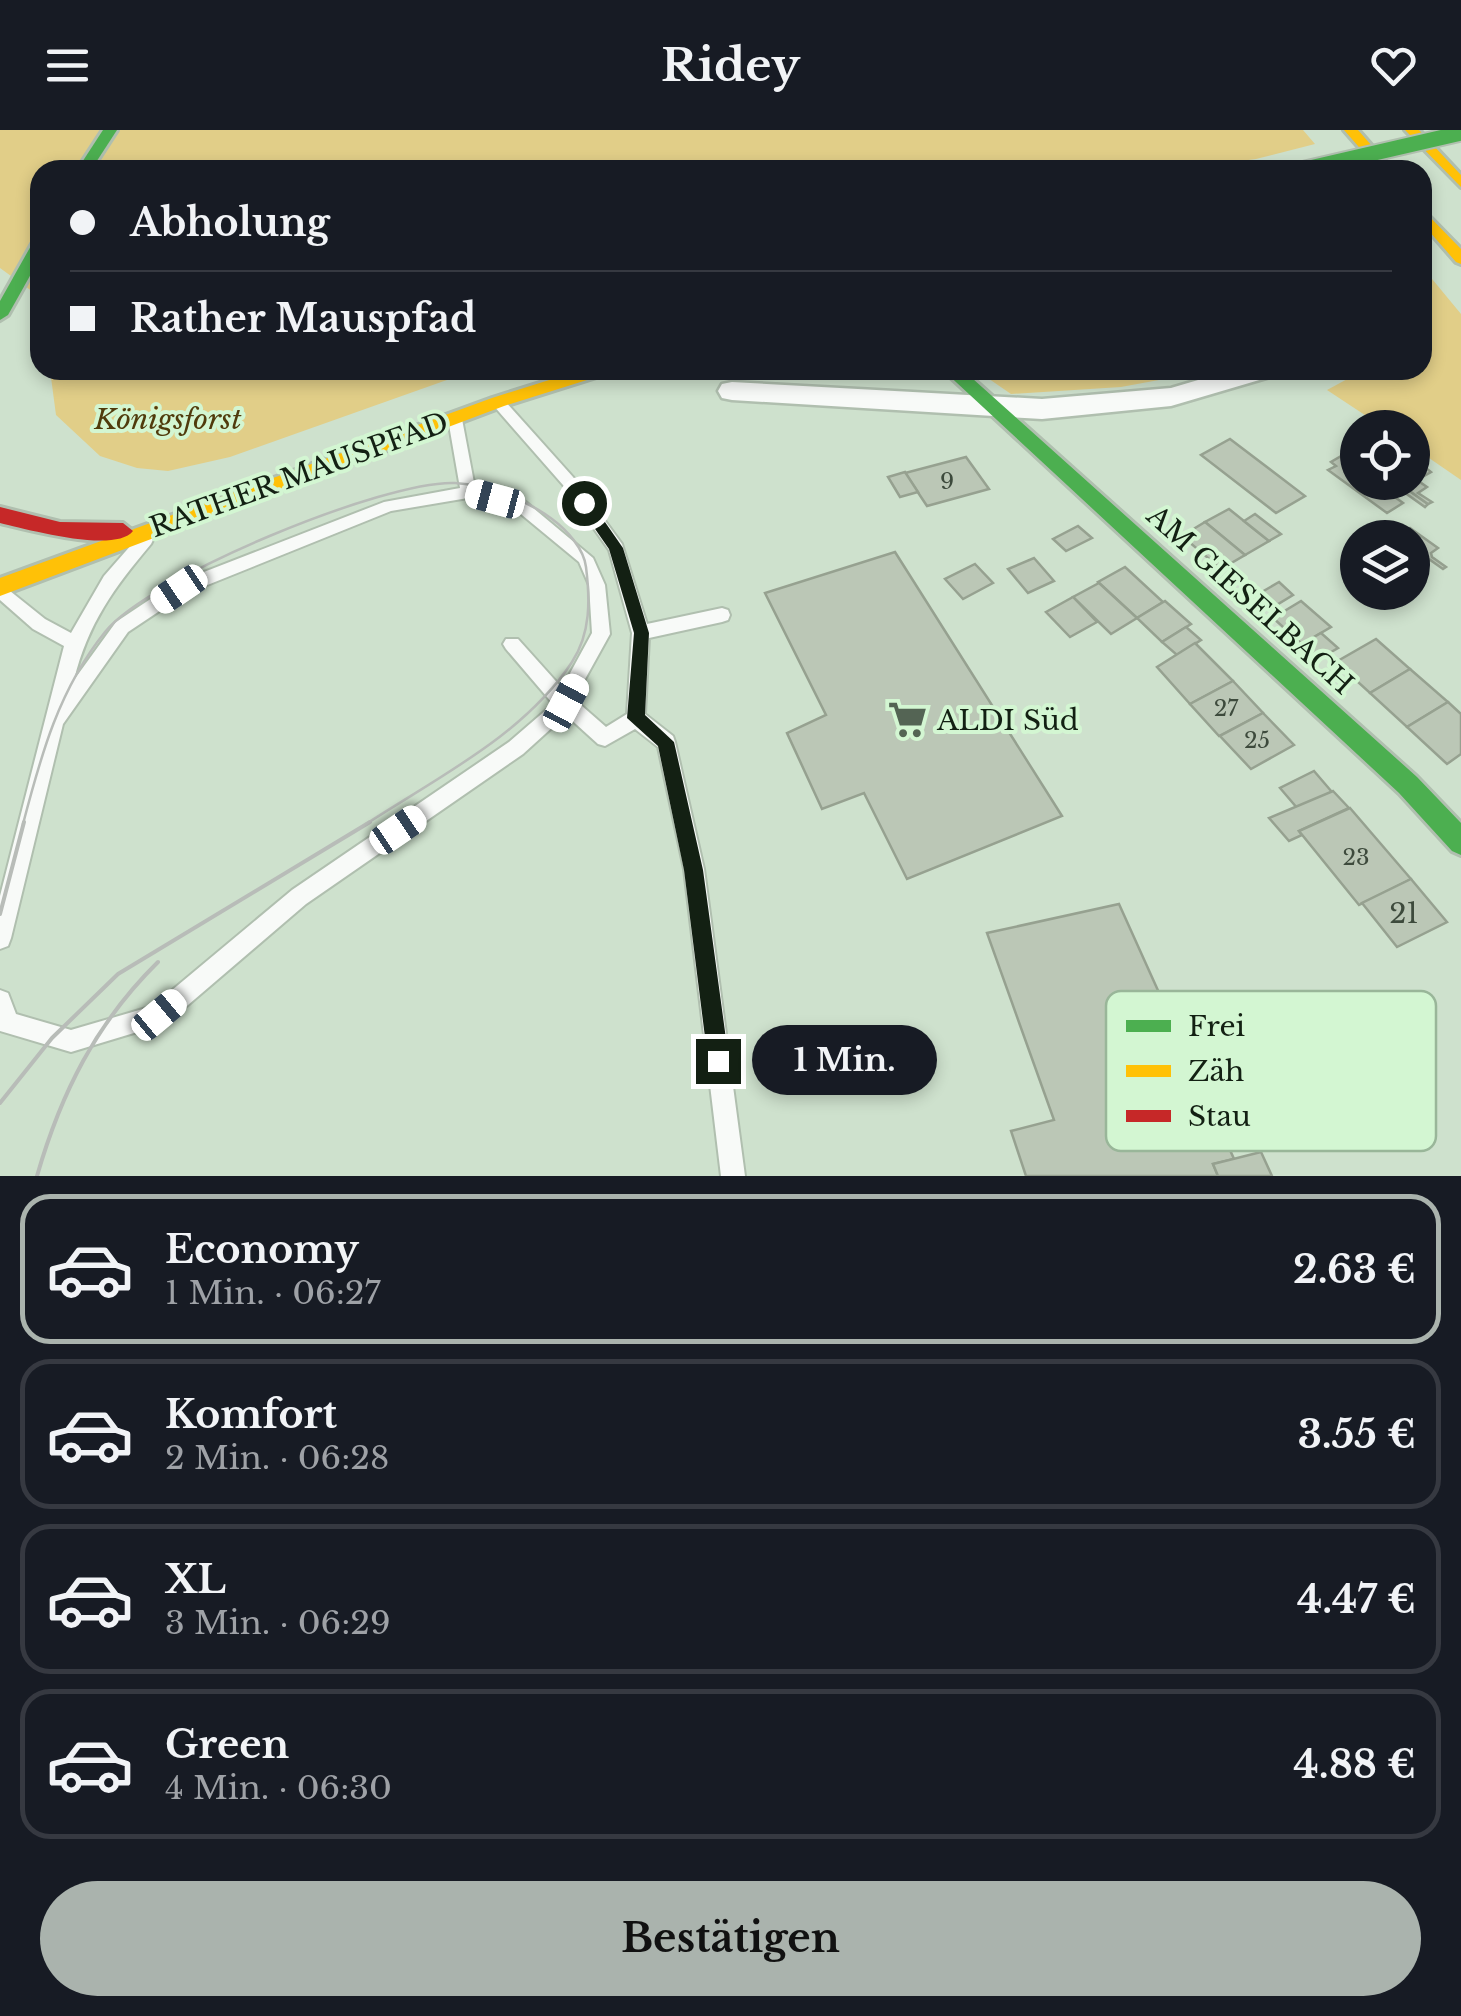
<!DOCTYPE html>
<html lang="de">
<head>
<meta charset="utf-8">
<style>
  :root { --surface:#171b24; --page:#242831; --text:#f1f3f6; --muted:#9ea1a6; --line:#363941; --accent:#aab3ad }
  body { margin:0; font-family:"Libre Baskerville",serif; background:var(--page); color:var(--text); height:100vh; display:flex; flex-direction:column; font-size:38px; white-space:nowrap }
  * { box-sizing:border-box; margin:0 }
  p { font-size:32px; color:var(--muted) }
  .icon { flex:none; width:55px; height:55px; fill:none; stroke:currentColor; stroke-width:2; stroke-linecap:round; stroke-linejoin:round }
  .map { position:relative; height:1046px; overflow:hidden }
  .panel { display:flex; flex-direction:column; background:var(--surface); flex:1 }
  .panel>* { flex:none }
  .hud { position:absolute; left:30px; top:30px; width:1402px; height:220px; border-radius:30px; box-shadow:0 5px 15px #0003; display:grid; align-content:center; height:220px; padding:0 40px; background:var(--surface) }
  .fabs { position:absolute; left:1340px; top:280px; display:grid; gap:20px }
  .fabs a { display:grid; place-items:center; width:90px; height:90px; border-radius:50%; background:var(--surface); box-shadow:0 5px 15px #0003; font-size:50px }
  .end { position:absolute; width:45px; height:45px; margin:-22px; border:12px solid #132013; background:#fff; box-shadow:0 0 0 5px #fff }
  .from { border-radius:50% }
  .bubble { position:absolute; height:70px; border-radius:35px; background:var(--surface); box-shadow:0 5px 15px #0003; font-size:32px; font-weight:700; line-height:70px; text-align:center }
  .car { position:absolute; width:30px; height:60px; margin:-30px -15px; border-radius:12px; box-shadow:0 0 8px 2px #0007; background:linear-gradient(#fff 24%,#345 0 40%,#fff 0 76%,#345 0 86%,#fff 0) }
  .hud b { display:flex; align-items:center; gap:35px; height:95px; font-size:38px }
  .hud b+b { border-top:2px solid var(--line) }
  .hud i { width:25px; height:25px; background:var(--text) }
  ul { padding:18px 0 0; list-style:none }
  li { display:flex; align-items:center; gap:30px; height:150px; margin:0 20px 15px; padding:0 20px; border:5px solid var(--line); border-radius:30px }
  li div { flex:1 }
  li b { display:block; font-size:38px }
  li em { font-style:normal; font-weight:700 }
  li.current { border-color:var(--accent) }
  li>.icon { width:90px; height:90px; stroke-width:1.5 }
  .primary-button { display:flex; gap:20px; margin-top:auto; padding:20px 40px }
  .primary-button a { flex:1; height:115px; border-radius:60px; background:var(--accent); color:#111; font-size:40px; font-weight:700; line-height:115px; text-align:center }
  header { display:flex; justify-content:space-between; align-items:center; height:130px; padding:0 40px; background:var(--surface); font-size:45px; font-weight:700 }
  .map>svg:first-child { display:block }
  .green { fill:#e1ce88 }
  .building { fill:#bbc7b6; stroke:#96a190; stroke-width:2.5 }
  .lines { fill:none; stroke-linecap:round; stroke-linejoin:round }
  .lane-casing { stroke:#b0bfaf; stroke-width:4 }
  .street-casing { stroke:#b0bfaf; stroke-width:5 }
  .fast-casing { stroke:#b0bfaf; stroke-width:6 }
  .slow-casing { stroke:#b0bfaf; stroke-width:6 }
  .jam-casing { stroke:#b0bfaf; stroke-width:6 }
  .lane { fill:#f8faf8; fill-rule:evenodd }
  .street { fill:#f8faf8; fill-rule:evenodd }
  .fast { fill:#4caf50; fill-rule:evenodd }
  .slow { fill:#ffc107; fill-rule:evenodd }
  .jam { fill:#c62828; fill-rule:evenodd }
  .tram-far1 { stroke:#b8bcb8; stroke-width:2.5 }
  .tram { stroke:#b8bcb8; stroke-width:4 }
  .fast-bridge-casing { stroke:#b0bfaf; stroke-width:19; stroke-linecap:butt }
  .fast-bridge { stroke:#4caf50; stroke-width:15 }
  .route { fill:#132013 }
  .labels { text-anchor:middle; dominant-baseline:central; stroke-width:8; stroke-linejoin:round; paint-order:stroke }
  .number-label { font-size:22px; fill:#3d4a3c }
  .park-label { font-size:28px; font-style:italic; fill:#503b0c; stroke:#d3f6d2 }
  .street-label { font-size:28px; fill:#132013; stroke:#d3f6d2 }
  .poi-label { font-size:28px; fill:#132013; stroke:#d3f6d2; text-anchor:start }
  .near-number-label { font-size:28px; fill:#3d4a3c }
  .key { fill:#d3f6d2; stroke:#99b699; stroke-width:2.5 }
  .key-label { font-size:28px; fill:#132013 }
</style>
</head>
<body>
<header><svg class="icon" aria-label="menu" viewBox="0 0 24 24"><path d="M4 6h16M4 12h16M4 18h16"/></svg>Ridey<svg class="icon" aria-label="heart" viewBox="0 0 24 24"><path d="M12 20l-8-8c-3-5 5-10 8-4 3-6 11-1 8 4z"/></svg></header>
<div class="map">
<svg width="1461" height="1046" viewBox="0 0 1461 1046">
  <rect width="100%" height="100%" fill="#cee1cd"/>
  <g class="green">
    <polygon points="0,0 1303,0 1315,14 1256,29 1171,40 40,40 40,167 0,138"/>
    <polygon points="1423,138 1461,184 1461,350 1413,317 1412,298 1383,297 1327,260 1364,240 1422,240"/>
    <polygon points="50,240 475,240 230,327 168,341 137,338 100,326 56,285"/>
    <polygon points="976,240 1213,240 1121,257 1011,264"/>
  </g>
  <g class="building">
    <polygon points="1230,309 1305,366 1276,383 1201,325"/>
    <polygon points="1348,322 1358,324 1358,352 1397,352 1428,374 1425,377 1401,360 1392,365 1403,373 1387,383 1328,340 1336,336 1331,332"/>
    <polygon points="966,327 989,359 927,376 905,343"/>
    <polygon points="1412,327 1431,342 1417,350 1427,357 1418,363 1432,372 1428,374 1397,352 1412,352"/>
    <polygon points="905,342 918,362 900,367 888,347"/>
    <polygon points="1229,379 1269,411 1245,425 1205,392"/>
    <polygon points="1255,384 1281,404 1269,411 1244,391"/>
    <polygon points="1205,392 1245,425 1221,439 1182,406"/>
    <polygon points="1078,396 1092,408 1066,421 1053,409"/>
    <polygon points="1392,397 1401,404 1410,398 1438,418 1431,423 1432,427 1446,437 1443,439 1412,417 1412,408 1399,408 1388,399"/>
    <polygon points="895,422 1062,686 907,749 864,663 822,679 787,603 826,585 765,463"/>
    <polygon points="1034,428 1054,451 1028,463 1008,439"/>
    <polygon points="975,434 993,453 963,469 945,449"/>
    <polygon points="1125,437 1163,472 1137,488 1098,452"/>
    <polygon points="1279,452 1293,465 1270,479 1255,466"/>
    <polygon points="1099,453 1137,488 1111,504 1073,467"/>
    <polygon points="1073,467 1097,492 1070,507 1046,482"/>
    <polygon points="1165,471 1191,494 1162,512 1137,488"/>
    <polygon points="1301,471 1331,497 1302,514 1273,488"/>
    <polygon points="1186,497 1201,510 1177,525 1162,512"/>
    <polygon points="1321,503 1338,518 1319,529 1302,514"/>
    <polygon points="1376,509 1410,539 1370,563 1336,532"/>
    <polygon points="1195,513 1233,551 1190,574 1157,537"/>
    <polygon points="1410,539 1448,572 1407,597 1370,563"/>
    <polygon points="1233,551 1263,583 1219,606 1190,574"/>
    <polygon points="1448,572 1461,584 1461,624 1447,634 1407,597"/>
    <polygon points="1263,583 1294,615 1251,639 1220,606"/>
    <polygon points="1314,641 1332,662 1298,679 1280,658"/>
    <polygon points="1333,661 1349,678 1299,701 1302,705 1289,711 1269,688"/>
    <polygon points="1350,678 1411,749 1359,775 1299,701"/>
    <polygon points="1411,749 1447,792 1397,817 1362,773"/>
    <polygon points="1119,774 1234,1029 1213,1034 1218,1046 1026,1046 1011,1001 1054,990 987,803"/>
    <polygon points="1261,1022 1272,1046 1218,1046 1213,1034"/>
  </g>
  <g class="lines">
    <defs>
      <path id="lane" d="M498,267L503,269L573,347L622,414L647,494L722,478L728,480L730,485L728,490L722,492L649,508L645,584L673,606L675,612L704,739L745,1046H721L684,739L658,617L635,599L605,616L598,614L566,585L523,624L306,774L167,893L71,922L0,901V860L8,863L16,884L71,900L153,876L292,760L509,612L553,574L506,519L503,514L506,509H518L562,558L592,503L589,455L579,432L516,380L468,368L391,381L185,464L128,502L63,594L11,808L8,816L0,819V766L64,516L33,499L0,470V453L45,489L71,503L104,446L139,406H151L153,410L151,414C114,458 88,493 74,550L116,492L173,454L384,372L460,358L448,289L455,284L462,289L475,358L526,372L593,428L605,455L610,504L574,569L606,597L627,584L632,503L609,420L563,355L493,275L491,272Z"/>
      <polygon id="street" points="1232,240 1277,240 1273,246 1171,276 1042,289 732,270 722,268 718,261 722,254 732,252 1042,269 1171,258"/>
      <g id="fast">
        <polygon points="103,0 117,0 91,40 77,40"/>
        <polygon points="40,109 40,128 8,185 0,190 0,171 32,114"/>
        <polygon points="943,240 963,240 1417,647 1461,693 1461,725 1452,721 1399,663"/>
      </g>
      <g id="slow">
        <polygon points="1344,0 1358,0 1393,40 1379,40"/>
        <polygon points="1405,0 1419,0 1461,45 1461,57"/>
        <polygon points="1422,79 1461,119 1461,134 1456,132 1422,93"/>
        <polygon points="581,240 609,240 606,244 504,276 0,466 0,448 492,268"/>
      </g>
      <path id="jam" d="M0,377L60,392L123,393L133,401C115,424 26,399 0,393Z"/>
    </defs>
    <use href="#lane" class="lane-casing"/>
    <use href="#street" class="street-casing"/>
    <use href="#fast" class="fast-casing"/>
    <use href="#slow" class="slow-casing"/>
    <use href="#jam" class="jam-casing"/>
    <use href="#lane" class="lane"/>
    <use href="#street" class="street"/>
    <use href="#fast" class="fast"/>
    <use href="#slow" class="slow"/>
    <use href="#jam" class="jam"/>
    <path class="tram-far1" d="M23,694C41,625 59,559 105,502C149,447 385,350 455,353C487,355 527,370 552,389C567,400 584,419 586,437C590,469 591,503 572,532C524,605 438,647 366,694"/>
    <g class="tram">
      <polyline points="0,784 24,692"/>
      <polyline points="0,973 52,908 118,844 370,692"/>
      <path d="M37,1046C61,963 96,893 158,832"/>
    </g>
    <defs>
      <polyline id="fast-bridge" points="1301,40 1461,3"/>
    </defs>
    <use href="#fast-bridge" class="fast-bridge-casing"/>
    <use href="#fast-bridge" class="fast-bridge"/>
  </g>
  <polygon class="route" points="584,368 589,369 623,418 649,503 645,585 674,612 703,740 729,931 726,939 718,942 711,939 708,931 684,740 658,616 627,588 634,503 609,419 577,373"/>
  <defs>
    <symbol id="supermarket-bare" viewBox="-9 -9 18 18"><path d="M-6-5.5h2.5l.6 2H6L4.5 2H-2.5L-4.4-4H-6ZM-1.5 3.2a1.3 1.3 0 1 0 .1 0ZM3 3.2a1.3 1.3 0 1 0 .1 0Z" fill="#546454" stroke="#d3f6d2" stroke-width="2.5" paint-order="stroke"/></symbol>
  </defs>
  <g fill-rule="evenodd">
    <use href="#supermarket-bare" x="880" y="562" width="55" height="55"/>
  </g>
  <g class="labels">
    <g class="number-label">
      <text x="947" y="351">9</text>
      <text x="1226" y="578">27</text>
      <text x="1257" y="610">25</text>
      <text x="1356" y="727">23</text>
    </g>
    <g class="park-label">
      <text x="168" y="289">Königsforst</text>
    </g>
    <g class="street-label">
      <text transform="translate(299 345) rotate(-20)">RATHER MAUSPFAD</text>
      <text transform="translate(1250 470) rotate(42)">AM GIESELBACH</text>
    </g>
    <g class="poi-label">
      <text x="937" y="590">ALDI Süd</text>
    </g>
    <g class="near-number-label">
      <text x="1404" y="783">21</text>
    </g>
  </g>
  <rect x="1106" y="861" width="330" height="160" rx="15" class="key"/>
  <rect x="1126" y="890" width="45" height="12" fill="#4caf50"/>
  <rect x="1126" y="935" width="45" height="12" fill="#ffc107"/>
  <rect x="1126" y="980" width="45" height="12" fill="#c62828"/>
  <g class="key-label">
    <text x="1188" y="906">Frei</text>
    <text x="1188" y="951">Zäh</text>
    <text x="1188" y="996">Stau</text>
  </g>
</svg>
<div class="fabs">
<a><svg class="icon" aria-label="locate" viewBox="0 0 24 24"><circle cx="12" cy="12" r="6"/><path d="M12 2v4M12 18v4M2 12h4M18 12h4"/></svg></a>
<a><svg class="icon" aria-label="layers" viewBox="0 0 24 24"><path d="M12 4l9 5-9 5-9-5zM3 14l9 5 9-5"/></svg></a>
</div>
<i class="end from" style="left:584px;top:373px"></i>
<i class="end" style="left:718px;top:931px"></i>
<div class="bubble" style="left:752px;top:895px;width:185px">1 Min.</div>
<i class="car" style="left:495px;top:369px;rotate:285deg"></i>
<i class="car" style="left:179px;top:459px;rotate:236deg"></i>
<i class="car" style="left:566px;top:573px;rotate:28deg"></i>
<i class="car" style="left:398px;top:700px;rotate:56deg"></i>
<i class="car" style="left:159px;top:885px;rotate:50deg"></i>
<div class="hud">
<b><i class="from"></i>Abholung</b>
<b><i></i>Rather Mauspfad</b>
</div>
</div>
<section class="panel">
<ul>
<li class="current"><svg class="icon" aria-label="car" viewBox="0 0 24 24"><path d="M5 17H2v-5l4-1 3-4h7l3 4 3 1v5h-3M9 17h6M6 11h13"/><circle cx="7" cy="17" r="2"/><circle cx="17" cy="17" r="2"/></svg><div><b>Economy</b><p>1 Min. · 06:27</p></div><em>2.63 €</em></li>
<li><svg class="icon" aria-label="car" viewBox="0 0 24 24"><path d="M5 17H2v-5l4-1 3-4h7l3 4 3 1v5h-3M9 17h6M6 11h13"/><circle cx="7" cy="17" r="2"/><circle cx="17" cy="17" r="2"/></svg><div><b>Komfort</b><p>2 Min. · 06:28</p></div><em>3.55 €</em></li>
<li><svg class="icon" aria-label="car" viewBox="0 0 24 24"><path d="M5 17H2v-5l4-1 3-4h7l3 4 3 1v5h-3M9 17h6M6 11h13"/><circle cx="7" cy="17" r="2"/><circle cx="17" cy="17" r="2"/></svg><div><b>XL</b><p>3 Min. · 06:29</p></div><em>4.47 €</em></li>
<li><svg class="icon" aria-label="car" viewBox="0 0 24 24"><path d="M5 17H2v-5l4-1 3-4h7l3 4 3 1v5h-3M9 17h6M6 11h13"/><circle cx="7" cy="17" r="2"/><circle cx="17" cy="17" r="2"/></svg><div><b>Green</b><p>4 Min. · 06:30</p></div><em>4.88 €</em></li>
</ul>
<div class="primary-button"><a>Bestätigen</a></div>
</section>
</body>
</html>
